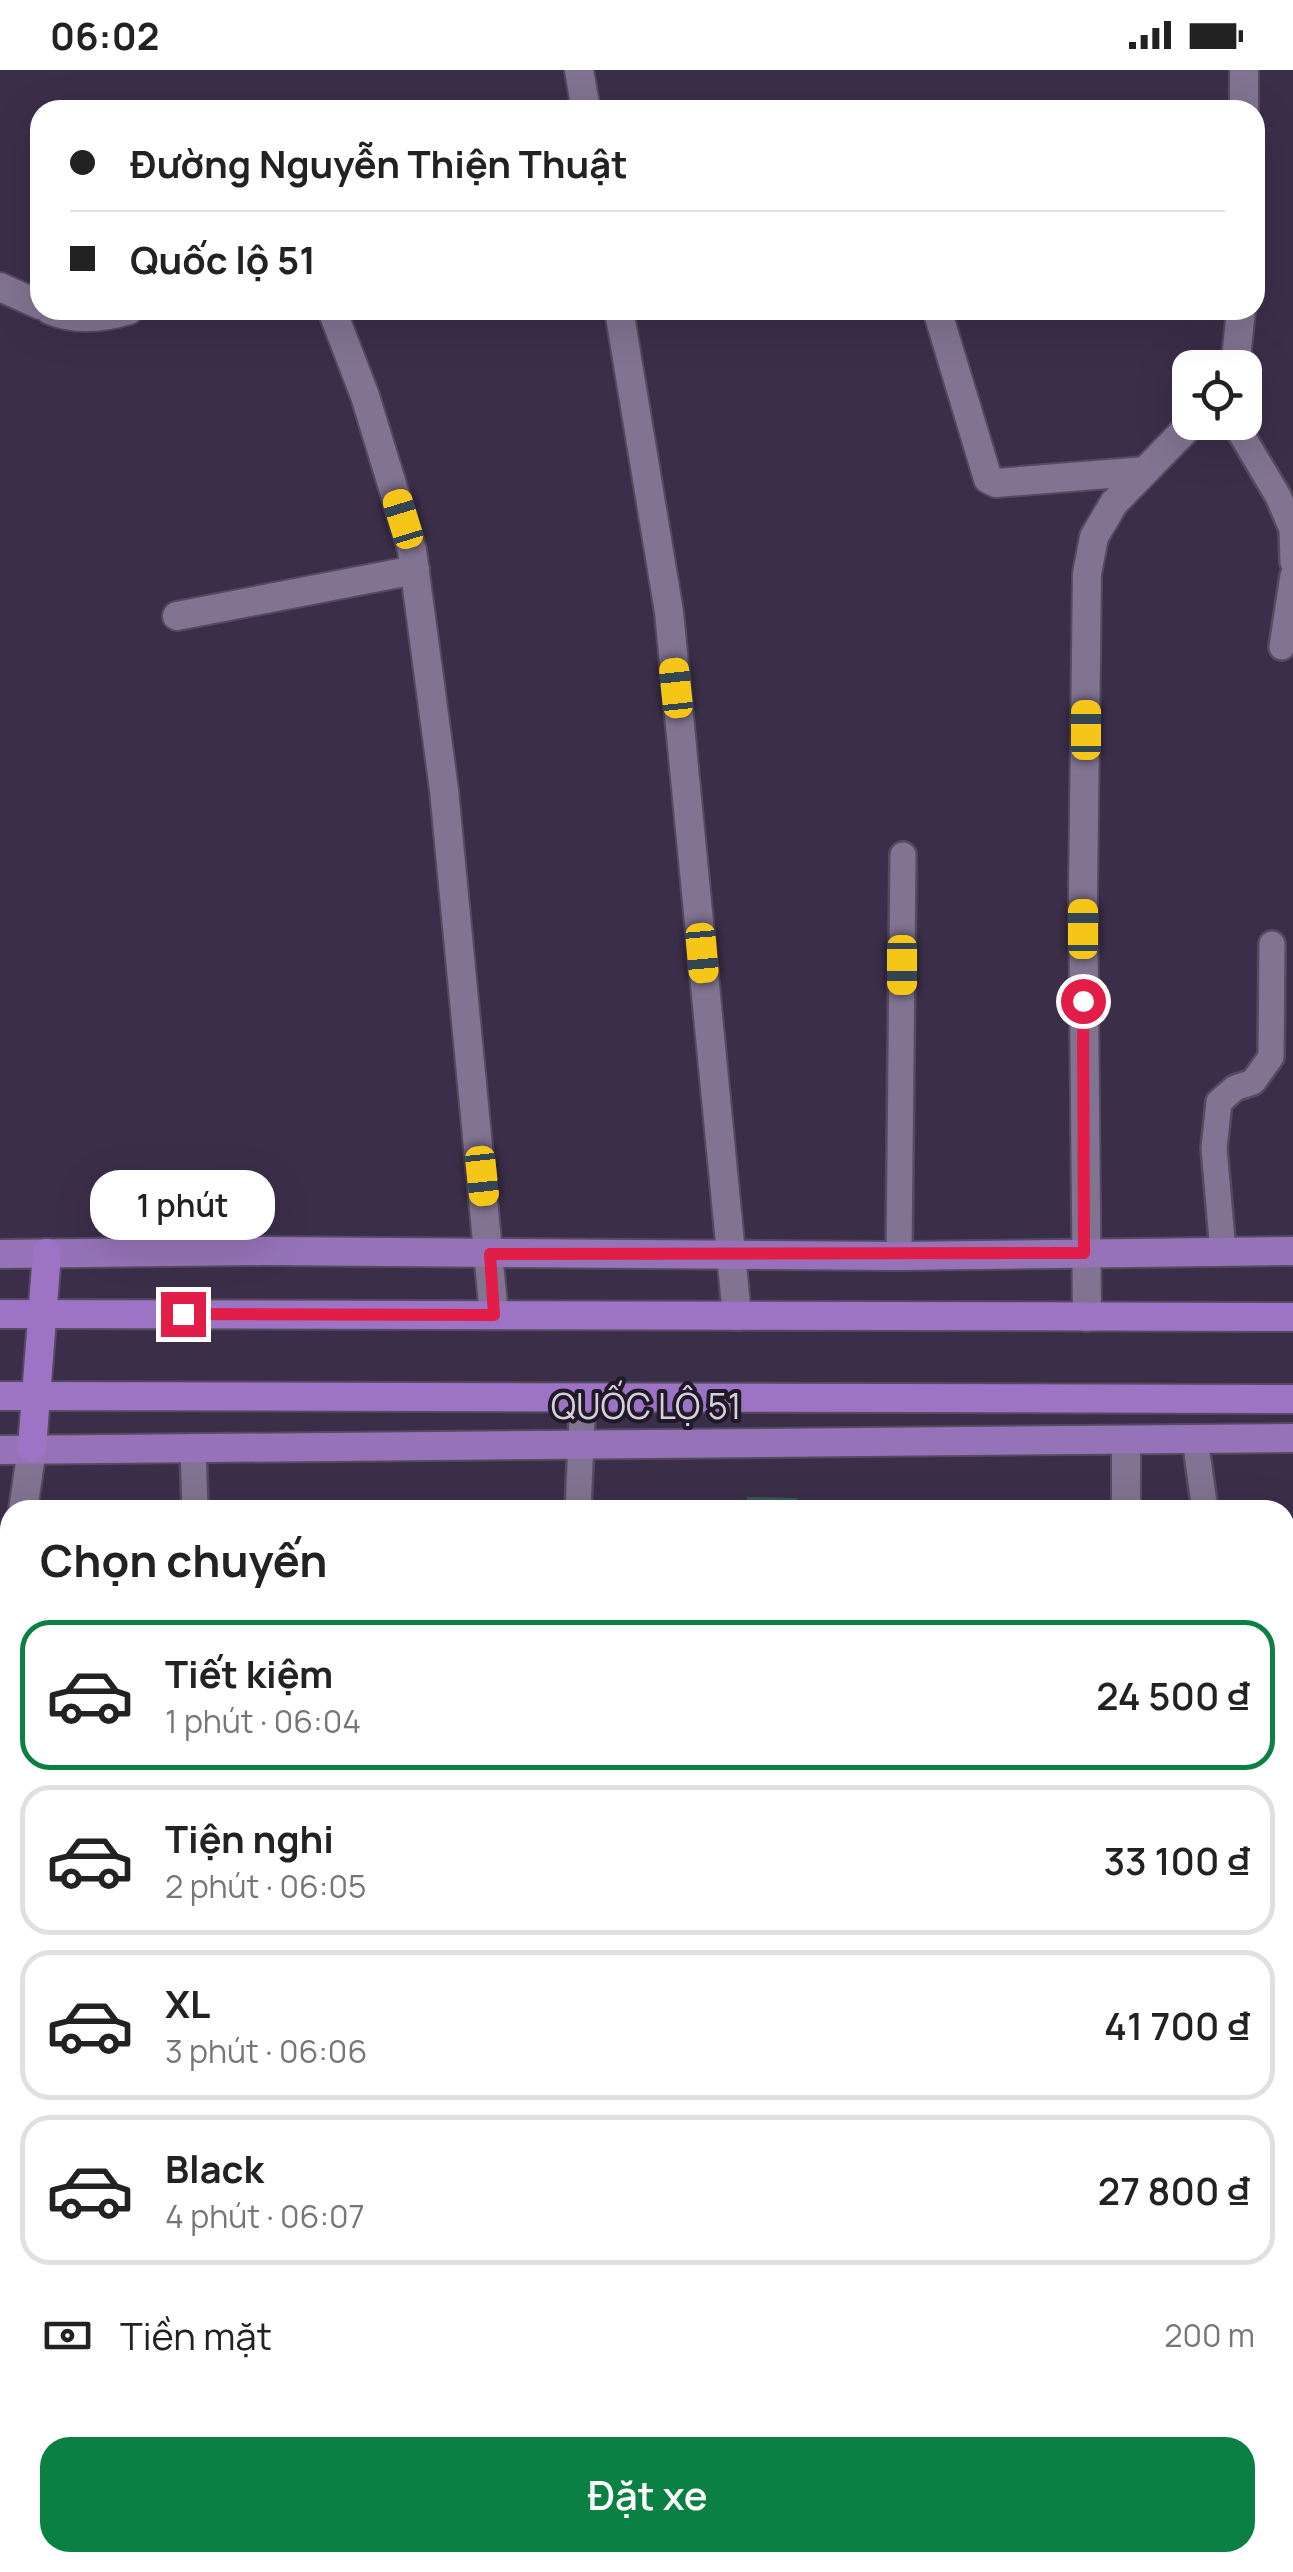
<!DOCTYPE html>
<html lang="vi">
<head>
<meta charset="utf-8">
<style>
  :root { --surface:#fff; --page:#f6f6f6; --text:#222; --muted:#767676; --line:#e0e0e0; --accent:#0b8043 }
  body { margin:0; font-family:Manrope,sans-serif; background:var(--page); color:var(--text); height:100vh; display:flex; flex-direction:column; font-size:38px; white-space:nowrap }
  * { box-sizing:border-box; margin:0 }
  p { font-size:32px; color:var(--muted) }
  .icon { flex:none; width:55px; height:55px; fill:none; stroke:currentColor; stroke-width:2; stroke-linecap:round; stroke-linejoin:round }
  .map { position:relative; flex:1; overflow:hidden }
  .details { position:absolute; left:0px; top:1430px; width:1295px; height:1072px; display:flex; flex-direction:column; background:var(--surface); border-radius:30px 30px 0 0; box-shadow:0 10px 40px #0002 }
  .details>* { flex:none }
  .banner { position:absolute; left:30px; top:30px; width:1235px; height:220px; border-radius:30px; box-shadow:0 10px 40px #0002; display:grid; align-content:center; height:220px; padding:0 40px; background:var(--surface) }
  .buttons { position:absolute; left:1172px; top:280px; display:grid; gap:20px }
  .buttons a { display:grid; place-items:center; width:90px; height:90px; border-radius:20px; background:var(--surface); box-shadow:0 10px 40px #0002; font-size:50px }
  .end { position:absolute; width:45px; height:45px; margin:-22px; border:12px solid #e11d48; background:#fff; box-shadow:0 0 0 5px #fff }
  .from { border-radius:50% }
  .bubble { position:absolute; height:70px; border-radius:30px; background:var(--surface); box-shadow:0 10px 40px #0002; font-size:32px; font-weight:600; line-height:70px; text-align:center }
  .car { position:absolute; width:30px; height:60px; margin:-30px -15px; border-radius:12px; box-shadow:0 0 8px 2px #0007; background:linear-gradient(#f5c518 24%,#345 0 40%,#f5c518 0 76%,#345 0 86%,#f5c518 0) }
  .banner b { display:flex; align-items:center; gap:35px; height:95px; font-size:38px }
  .banner b+b { border-top:2px solid var(--line) }
  .banner i { width:25px; height:25px; background:var(--text) }
  ul { padding:0; list-style:none }
  li { display:flex; align-items:center; gap:30px; height:150px; margin:0 20px 15px; padding:0 20px; border:5px solid var(--line); border-radius:30px }
  li div { flex:1 }
  li b { display:block; font-size:38px }
  li em { font-style:normal; font-weight:600 }
  li.active { border-color:var(--accent) }
  li>.icon { width:90px; height:90px; stroke-width:1.5 }
  h2 { padding:0 40px; font-size:45px; line-height:120px }
  .pay { display:flex; align-items:center; gap:25px; height:110px; padding:0 40px; font-size:38px }
  .pay p { margin-inline-start:auto }
  .button { display:flex; gap:20px; margin-top:auto; padding:20px 40px }
  .button a { flex:1; height:115px; border-radius:30px; background:var(--accent); color:#fff; font-size:40px; font-weight:600; line-height:115px; text-align:center }
  .status { display:flex; justify-content:space-between; align-items:center; height:70px; padding:0 50px; background:var(--surface); direction:ltr }
  .status svg { height:28px; fill:currentColor }
  .map>svg:first-child { display:block }
  .building { fill:#375c4e }
  .lines { fill:none; stroke-linecap:round; stroke-linejoin:round }
  .service-casing { stroke:#554a60; stroke-width:30 }
  .minor-casing { stroke:#554a60; stroke-width:32 }
  .primary-casing { stroke:#554a60; stroke-width:32 }
  .trunk-casing { stroke:#554a60; stroke-width:32 }
  .service { stroke:#817391; stroke-width:25 }
  .minor { stroke:#817391; stroke-width:28 }
  .primary { stroke:#9673b8; stroke-width:28 }
  .trunk { stroke:#9d73c5; stroke-width:28 }
  .route { stroke:#e11d48; stroke-width:12 }
  .labels { text-anchor:middle; dominant-baseline:central; stroke-width:8; stroke-linejoin:round; paint-order:stroke }
  .street-label { font-size:35px; fill:#d7cfe0; stroke:#1f1a26 }
</style>
</head>
<body>
<div class="status"><b>06:02</b><svg viewBox="0 0 49 12"><path d="M0 12V9h3v3zM5 12V6h3v6zM10 12V3h3v9zM15 12V0h3v12zM26 1h20v11H26zM47 4h2v5h-2z"/></svg></div>
<div class="map">
<svg width="1293" height="2502" viewBox="0 0 1293 2502">
  <rect width="100%" height="100%" fill="#3b2e49"/>
  <polygon class="building" points="747,1427 797,1428 796,1440 747,1440"/>
  <g class="lines">
    <defs>
      <g id="service">
        <polyline points="1234,352 1278,426 1292,459 1293,492"/>
        <polyline points="1282,577 1293,506"/>
        <polyline points="1223,1182 1214,1078 1219,1032 1235,1018 1253,1012 1271,987 1272,874"/>
        <polyline points="899,1186 903,785"/>
        <polyline points="1195,1369 1205,1440"/>
        <polyline points="193,1377 195,1440"/>
        <polyline points="578,1440 583,1327"/>
        <polyline points="774,2492 775,2502"/>
      </g>
      <g id="minor">
        <polyline points="579,0 586,40"/>
        <polyline points="1244,40 1244,0"/>
        <polyline points="0,217 40,235"/>
        <path d="M50,240C76,251 103,248 129,240"/>
        <polyline points="332,240 365,326 412,480 444,720 494,1245"/>
        <polyline points="619,240 669,542 737,1246"/>
        <polyline points="937,240 988,409 996,413 1145,401"/>
        <polyline points="1235,298 1241,240"/>
        <polyline points="177,546 415,500"/>
        <polyline points="1087,1247 1083,823 1087,504 1094,467 1114,433 1193,352"/>
        <polyline points="1126,1370 1126,1440"/>
        <polyline points="23,1440 32,1378"/>
        <polyline points="0,1646 10,1526"/>
        <polyline points="1285,2066 1293,2066"/>
        <polyline points="1285,2300 1293,2299"/>
        <polyline points="1285,2467 1293,2466"/>
        <polyline points="992,2502 992,2492"/>
      </g>
      <g id="primary">
        <polyline points="0,1184 266,1181 899,1186 1293,1181"/>
        <polyline points="0,1380 1293,1368"/>
      </g>
      <g id="trunk">
        <polyline points="0,1244 1293,1247"/>
        <polyline points="0,1326 1293,1329"/>
        <polyline points="32,1378 47,1183"/>
      </g>
    </defs>
    <use href="#service" class="service-casing"/>
    <use href="#minor" class="minor-casing"/>
    <use href="#primary" class="primary-casing"/>
    <use href="#trunk" class="trunk-casing"/>
    <use href="#service" class="service"/>
    <use href="#minor" class="minor"/>
    <use href="#primary" class="primary"/>
    <use href="#trunk" class="trunk"/>
  </g>
  <g class="lines">
    <polyline class="route" points="183,1244 494,1245 490,1184 1084,1183 1083,931"/>
  </g>
  <g class="labels">
    <g class="street-label">
      <text x="646" y="1336">QUỐC LỘ 51</text>
    </g>
  </g>
</svg>
<div class="buttons">
<a><svg class="icon" aria-label="locate" viewBox="0 0 24 24"><circle cx="12" cy="12" r="6"/><path d="M12 2v4M12 18v4M2 12h4M18 12h4"/></svg></a>
</div>
<i class="end from" style="left:1083px;top:931px"></i>
<i class="end" style="left:183px;top:1244px"></i>
<div class="bubble" style="left:90px;top:1100px;width:185px">1 phút</div>
<i class="car" style="left:403px;top:449px;rotate:343deg"></i>
<i class="car" style="left:676px;top:618px;rotate:354deg"></i>
<i class="car" style="left:1086px;top:660px;rotate:0deg"></i>
<i class="car" style="left:1083px;top:859px;rotate:0deg"></i>
<i class="car" style="left:702px;top:883px;rotate:175deg"></i>
<i class="car" style="left:902px;top:895px;rotate:180deg"></i>
<i class="car" style="left:482px;top:1106px;rotate:174deg"></i>
<div class="banner">
<b><i class="from"></i>Đường Nguyễn Thiện Thuật</b>
<b><i></i>Quốc lộ 51</b>
</div>
<section class="details">
<h2>Chọn chuyến</h2>
<ul>
<li class="active"><svg class="icon" aria-label="car" viewBox="0 0 24 24"><path d="M5 17H2v-5l4-1 3-4h7l3 4 3 1v5h-3M9 17h6M6 11h13"/><circle cx="7" cy="17" r="2"/><circle cx="17" cy="17" r="2"/></svg><div><b>Tiết kiệm</b><p>1 phút · 06:04</p></div><em>24 500 ₫</em></li>
<li><svg class="icon" aria-label="car" viewBox="0 0 24 24"><path d="M5 17H2v-5l4-1 3-4h7l3 4 3 1v5h-3M9 17h6M6 11h13"/><circle cx="7" cy="17" r="2"/><circle cx="17" cy="17" r="2"/></svg><div><b>Tiện nghi</b><p>2 phút · 06:05</p></div><em>33 100 ₫</em></li>
<li><svg class="icon" aria-label="car" viewBox="0 0 24 24"><path d="M5 17H2v-5l4-1 3-4h7l3 4 3 1v5h-3M9 17h6M6 11h13"/><circle cx="7" cy="17" r="2"/><circle cx="17" cy="17" r="2"/></svg><div><b>XL</b><p>3 phút · 06:06</p></div><em>41 700 ₫</em></li>
<li><svg class="icon" aria-label="car" viewBox="0 0 24 24"><path d="M5 17H2v-5l4-1 3-4h7l3 4 3 1v5h-3M9 17h6M6 11h13"/><circle cx="7" cy="17" r="2"/><circle cx="17" cy="17" r="2"/></svg><div><b>Black</b><p>4 phút · 06:07</p></div><em>27 800 ₫</em></li>
</ul>
<div class="pay"><svg class="icon" aria-label="cash" viewBox="0 0 24 24"><path d="M3 7h18v10H3z"/><circle cx="12" cy="12" r="2"/></svg>Tiền mặt<p>200 m</p></div>
<div class="button"><a>Đặt xe</a></div>
</section>
</div>
</body>
</html>
